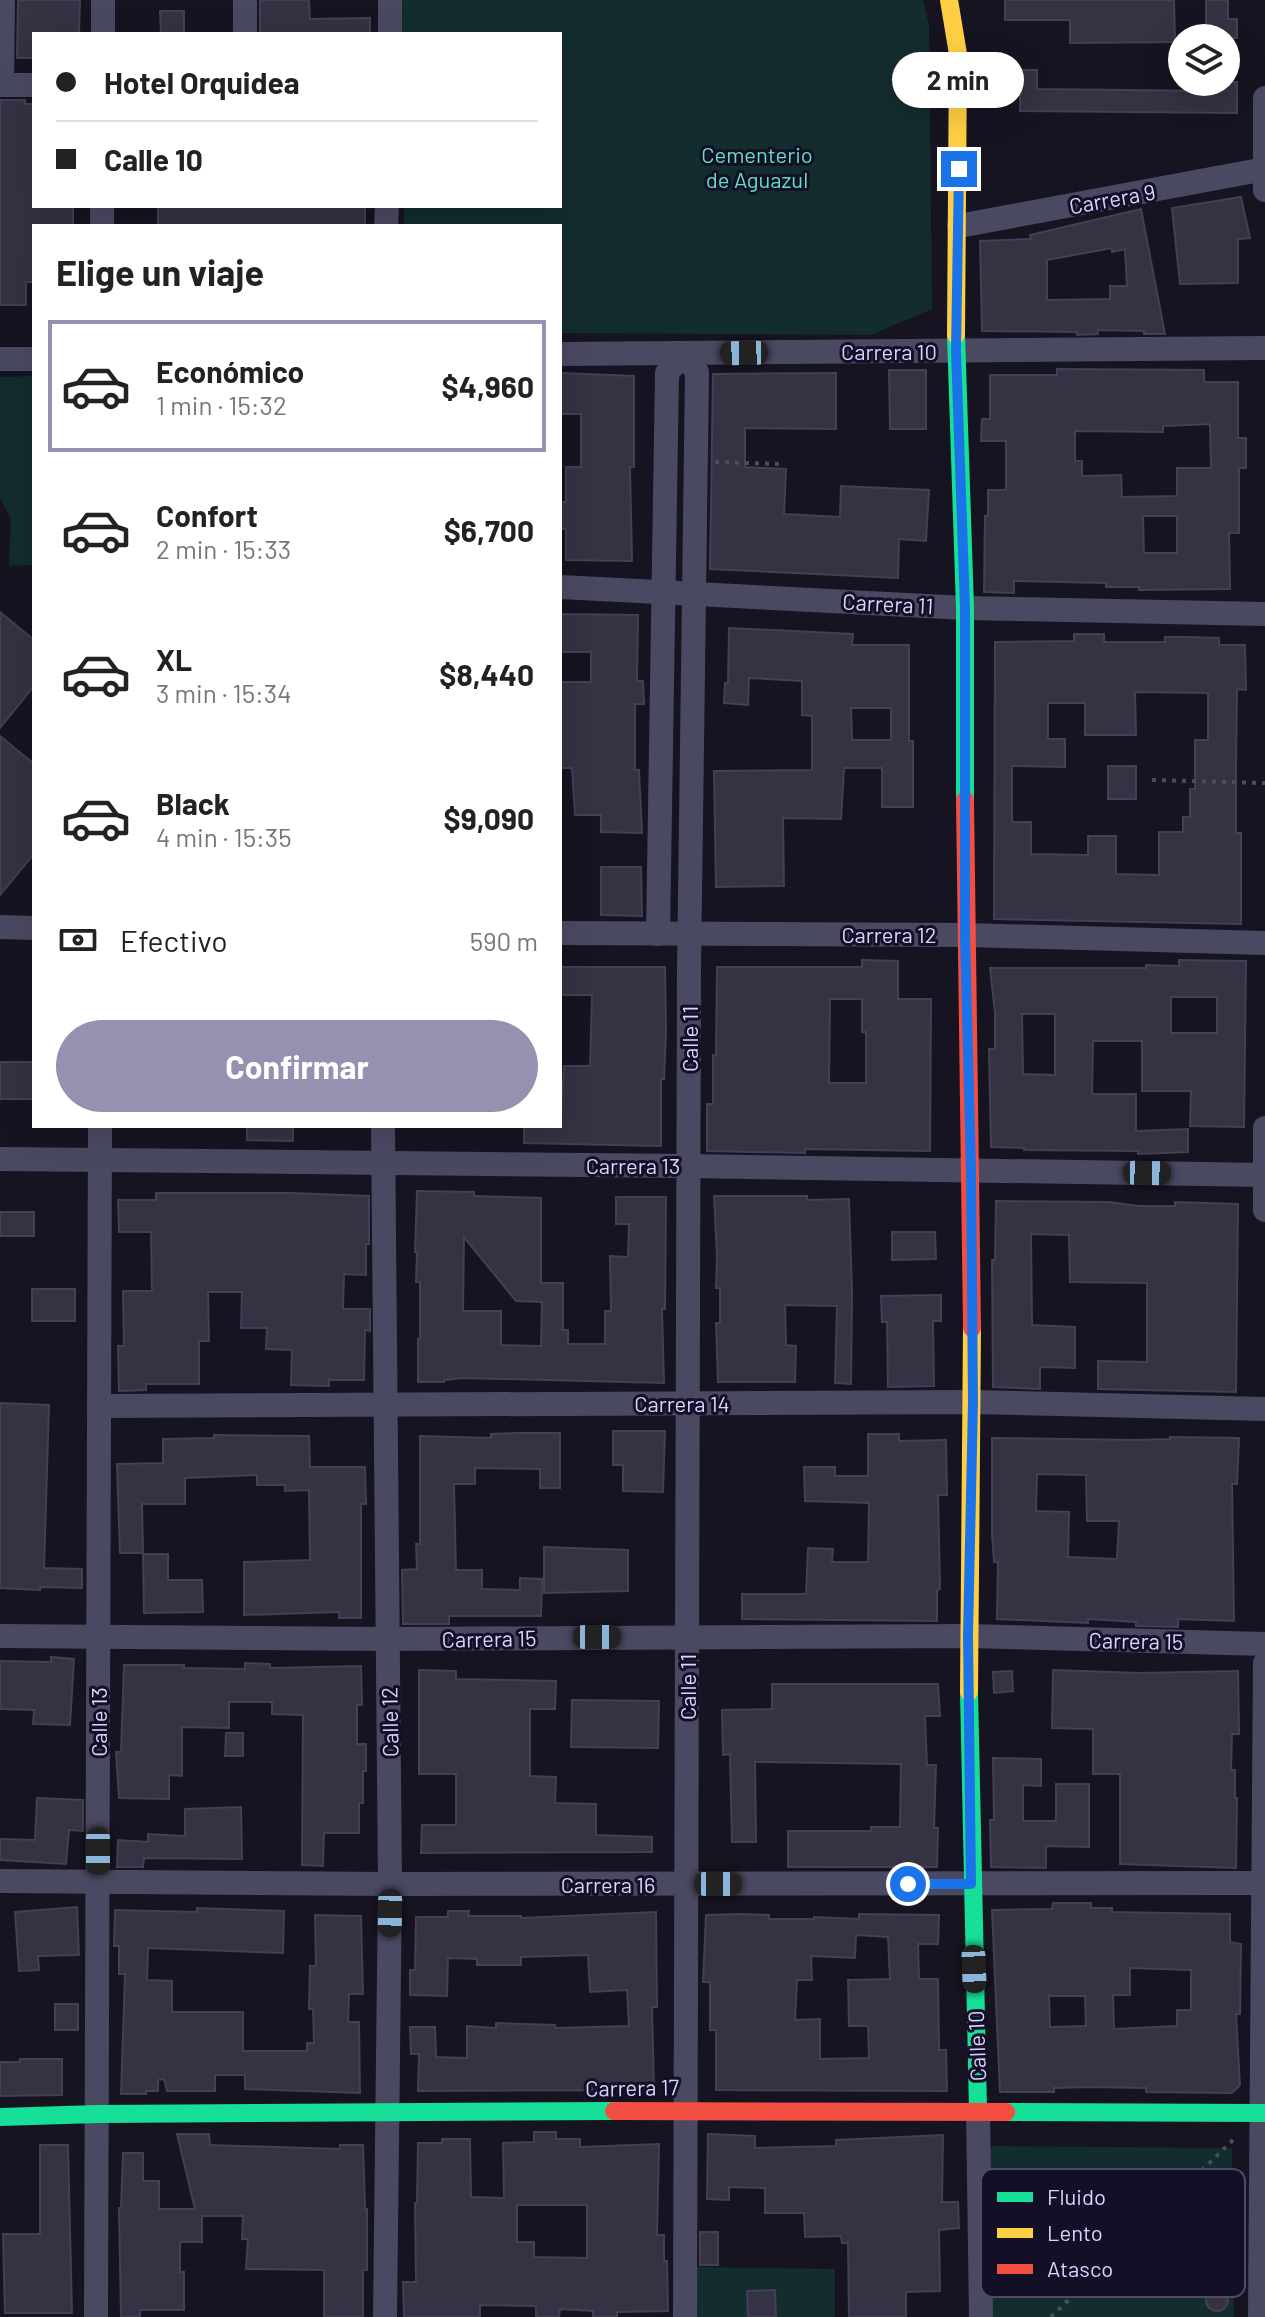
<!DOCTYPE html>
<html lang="es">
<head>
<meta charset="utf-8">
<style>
  :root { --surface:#fff; --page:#f6f6f6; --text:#222; --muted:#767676; --line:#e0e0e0; --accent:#9591b1 }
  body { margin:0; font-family:Barlow,sans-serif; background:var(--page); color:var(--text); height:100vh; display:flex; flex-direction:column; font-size:30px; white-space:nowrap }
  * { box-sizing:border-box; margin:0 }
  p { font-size:26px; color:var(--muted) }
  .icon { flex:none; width:44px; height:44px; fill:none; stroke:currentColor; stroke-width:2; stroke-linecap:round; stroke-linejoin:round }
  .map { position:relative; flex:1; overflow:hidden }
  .drawer { position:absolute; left:32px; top:224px; width:530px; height:904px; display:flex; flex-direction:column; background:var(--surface); border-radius:0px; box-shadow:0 8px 32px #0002 }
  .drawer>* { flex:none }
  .banner { position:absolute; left:32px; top:32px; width:530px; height:176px; border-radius:0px; box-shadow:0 8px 32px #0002; display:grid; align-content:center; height:176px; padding:0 24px; background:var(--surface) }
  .tools { position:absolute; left:1168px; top:24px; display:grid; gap:16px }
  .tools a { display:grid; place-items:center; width:72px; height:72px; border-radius:50%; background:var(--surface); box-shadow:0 8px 32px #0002; font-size:40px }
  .end { position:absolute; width:36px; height:36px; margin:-18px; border:10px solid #1a73e8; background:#fff; box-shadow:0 0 0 4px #fff }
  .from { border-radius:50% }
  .bubble { position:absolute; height:56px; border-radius:28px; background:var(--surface); box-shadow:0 8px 32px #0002; font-size:26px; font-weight:700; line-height:56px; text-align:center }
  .car { position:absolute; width:24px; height:48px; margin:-24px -12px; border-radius:10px; box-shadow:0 0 6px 2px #0007; background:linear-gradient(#222 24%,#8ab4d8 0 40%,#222 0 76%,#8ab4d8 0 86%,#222 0) }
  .banner b { display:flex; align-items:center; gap:28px; height:76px; font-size:30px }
  .banner b+b { border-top:2px solid var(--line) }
  .banner i { width:20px; height:20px; background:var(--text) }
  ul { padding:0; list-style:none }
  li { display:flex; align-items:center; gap:24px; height:132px; margin:0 16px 12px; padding:0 8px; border:4px solid transparent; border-radius:0px }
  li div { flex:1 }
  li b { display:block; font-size:30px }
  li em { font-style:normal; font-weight:700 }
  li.current { border-color:var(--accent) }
  li>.icon { width:72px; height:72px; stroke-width:1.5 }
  h2 { padding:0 24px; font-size:36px; line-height:96px }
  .pay { display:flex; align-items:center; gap:20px; height:88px; padding:0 24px; font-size:30px }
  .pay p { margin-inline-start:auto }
  .primary-button { display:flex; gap:16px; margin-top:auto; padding:16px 24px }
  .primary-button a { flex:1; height:92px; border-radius:48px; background:var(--accent); color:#fff; font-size:32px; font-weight:700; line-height:92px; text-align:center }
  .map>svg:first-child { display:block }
  .green { fill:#132c2d }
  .building { fill:#343243; stroke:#433f54; stroke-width:2; fill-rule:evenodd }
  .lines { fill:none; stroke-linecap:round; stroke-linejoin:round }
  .path { stroke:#44505f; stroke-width:4; stroke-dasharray:4 6; stroke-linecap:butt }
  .street { stroke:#4a4962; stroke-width:24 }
  .fast { stroke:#16e098; stroke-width:18 }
  .slow { stroke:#ffcf43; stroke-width:18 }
  .jam { stroke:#f24e42; stroke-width:18 }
  .route { stroke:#1a73e8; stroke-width:10 }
  .labels { text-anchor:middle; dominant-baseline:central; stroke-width:6; stroke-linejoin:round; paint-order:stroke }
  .park-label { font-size:22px; fill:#5fe0c0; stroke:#130f26 }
  .street-label { font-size:22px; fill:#d9d4ff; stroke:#130f26 }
  .key { fill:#130f26; stroke:#4e4a67; stroke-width:2 }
  .key-label { font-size:22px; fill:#d9d4ff }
</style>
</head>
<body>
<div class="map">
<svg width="1265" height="2317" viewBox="0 0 1265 2317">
  <rect width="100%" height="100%" fill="#161421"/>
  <g class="green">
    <polygon points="402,0 923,0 929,26 932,309 871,335 560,333 560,226 404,226 404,206 560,206 560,34 402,34"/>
    <polygon points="34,376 34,565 9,566 11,519 0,498 0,377"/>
    <polygon points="987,2146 1232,2148 1234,2317 987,2317"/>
    <polygon points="692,2267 835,2269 835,2317 692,2317"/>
  </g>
  <g class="building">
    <polygon points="18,0 80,0 79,34 34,34 34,58 17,58"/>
    <polygon points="260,0 309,0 310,19 370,18 370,34 260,34"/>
    <polygon points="1005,0 1174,0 1175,42 1070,43 1070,20 1005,20"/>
    <polygon points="1206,0 1228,0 1228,19 1237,19 1237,38 1215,38 1215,27 1206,27"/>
    <polygon points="160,11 184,11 184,34 161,34"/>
    <polygon points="984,70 1037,70 1037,89 1214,91 1214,82 1237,82 1237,113 1020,111 1020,95 984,95"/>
    <polygon points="0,100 25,100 25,104 34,104 34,206 73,206 73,226 34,226 34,282 26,282 26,305 0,305"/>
    <polygon points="1241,197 1250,238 1238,239 1238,283 1180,284 1172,208"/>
    <rect x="158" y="206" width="207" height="20"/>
    <path d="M1141,209L1165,334H1144V331L1098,330V334L1077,335V332L982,331L980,241L1031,239L1030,235ZM1112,248V252L1125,249L1127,286H1110V299L1047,300V260Z"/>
    <path d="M1057,369L1204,370V382H1238V438H1246V468H1239V533H1229L1230,589L1139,590V587H1106V583L1014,581V593L984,592L985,516H988V490H1006V441H981L982,419H990V375H1057ZM1210,424L1211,468H1177V496L1122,497L1121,475L1082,476V461H1075V431L1163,432V426ZM1143,516H1177V553H1144Z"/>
    <polygon points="889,370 926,370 926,429 890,429"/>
    <polygon points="560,373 634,376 634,467 630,467 632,561 566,560 566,529 560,529 560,502 566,502 566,467 581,467 581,414 560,414"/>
    <polygon points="836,373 836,429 745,428 745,467 786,469 784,514 840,517 841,486 929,490 926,541 899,539 898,578 710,569 713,374"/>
    <polygon points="0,612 34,640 34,686 0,728"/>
    <polygon points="560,614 638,615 637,681 643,681 644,704 635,704 635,770 639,770 642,833 601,832 601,815 575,815 572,768 560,768 560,682 591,682 591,652 560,652"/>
    <path d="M729,628L853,634L852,645H909V741H913V807H882V768H844L841,819L783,818L784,886L716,887L714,771L812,770V716L802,715V681L749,678L748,705L724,703L725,683H728ZM851,708H891V740H852Z"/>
    <path d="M1074,634H1104V642H1165V637H1188L1219,638V645H1245L1246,690L1237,689L1236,764V833H1241V924L994,919L995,642L1074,641ZM1135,692L1208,693V740H1195V789H1190V817H1183V832H1159V875L1116,874V836H1088V855L1031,854V822H1012V766L1065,767V739H1048V703H1085V735H1136Z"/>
    <polygon points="0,736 34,764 34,854 0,895"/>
    <rect x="1108" y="766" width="28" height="33"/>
    <polygon points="601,867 641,867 642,916 601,915"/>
    <path d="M862,960L898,961V999H931L930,1151L805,1149V1153L707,1151V1104H713V1055H716L717,967H862ZM830,999H862V1032H866V1083H829Z"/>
    <path d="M1179,960L1246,961L1244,1127L1190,1126L1191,1091H1142V1041H1093L1092,1094H1136V1131L1188,1129V1152L1138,1154V1151L1024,1150V1148L991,1147L989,1049H995V1013L990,968H1146V965L1179,966ZM1171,997H1217V1033H1171ZM1022,1014H1055V1075L1023,1074Z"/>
    <polygon points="560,967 665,967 666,1032 664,1079 661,1079 661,1146 524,1143 524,1126 560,1126 564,1066 590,1066 592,995 561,995"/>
    <rect x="0" y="1062" width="34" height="37"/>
    <polygon points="247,1126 293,1126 293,1141 247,1140"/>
    <path d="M417,1191L474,1192V1196L541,1198V1283H563V1330H568V1344H605V1311H611L610,1256L628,1257L629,1224H616V1197H666L665,1309H662L664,1383L465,1378L444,1380V1382H418V1339H420V1282H416L417,1252H415ZM464,1237L516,1301L542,1302L541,1346L501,1345V1311H463Z"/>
    <polygon points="156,1193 292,1193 369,1196 369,1244 366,1244 366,1275 344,1274 343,1309 370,1309 370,1331 365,1330 364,1380 329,1380 329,1386 291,1385 292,1350 266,1349 267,1328 241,1328 242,1292 208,1292 209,1341 199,1341 199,1384 146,1384 146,1390 119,1391 118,1346 124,1346 123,1291 152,1291 151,1232 119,1232 118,1200 156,1200"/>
    <polygon points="714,1196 807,1196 807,1200 849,1199 852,1292 851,1384 835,1383 837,1306 785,1305 786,1345 796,1346 795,1382 718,1382 716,1323 720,1323 720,1288 716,1288 717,1256"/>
    <polygon points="996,1201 1109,1202 1139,1206 1175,1206 1175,1202 1238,1204 1236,1392 1098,1389 1098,1361 1147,1362 1147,1283 1070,1282 1069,1235 1031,1234 1032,1325 1075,1327 1075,1368 1040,1367 1040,1389 993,1387 992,1260 995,1260"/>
    <rect x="0" y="1212" width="34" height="24"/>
    <polygon points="892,1232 935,1232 936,1259 892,1260"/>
    <rect x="32" y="1289" width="43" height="32"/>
    <polygon points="941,1295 941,1321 933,1321 934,1386 888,1387 887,1322 882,1322 881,1296"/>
    <polygon points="0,1403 49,1405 44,1568 82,1569 82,1588 40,1587 40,1590 0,1588"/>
    <polygon points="613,1431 665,1431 663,1492 623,1491 623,1465 613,1465"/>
    <polygon points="516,1433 560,1433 560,1488 540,1488 540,1469 475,1468 475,1484 454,1484 456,1570 482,1570 482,1589 520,1590 520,1578 542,1579 541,1616 449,1616 449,1624 403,1624 402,1570 417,1569 416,1544 420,1544 420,1436 491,1438 491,1434"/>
    <polygon points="868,1434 899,1434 899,1441 946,1440 947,1495 938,1495 940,1589 937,1590 937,1621 742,1619 742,1594 806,1594 808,1548 833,1549 832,1562 868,1562 869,1503 805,1501 804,1467 835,1467 835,1476 868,1476"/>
    <polygon points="214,1435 309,1436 310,1467 365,1467 366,1504 361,1504 361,1618 339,1618 339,1612 244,1615 244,1562 310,1560 309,1490 285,1491 285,1485 257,1485 257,1475 185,1478 185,1504 142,1504 143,1553 120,1553 117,1464 163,1463 163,1439 214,1438"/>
    <path d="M1170,1437L1239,1438L1237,1484H1232L1234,1621L1178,1619V1627L1136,1626V1622L1088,1619V1623L997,1619L998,1562H994L992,1534V1438L1136,1440L1170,1439ZM1037,1474L1086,1475L1087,1521H1119L1117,1559L1068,1557L1069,1512L1036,1511Z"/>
    <polygon points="544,1547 628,1550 628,1591 544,1593"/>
    <polygon points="143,1554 168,1554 168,1580 202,1580 203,1612 144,1613"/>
    <polygon points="51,1657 74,1659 70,1725 33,1724 34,1710 0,1709 0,1661 51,1662"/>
    <polygon points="245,1663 270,1664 270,1668 361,1666 362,1705 357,1705 357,1744 366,1744 366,1771 363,1771 363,1803 359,1803 359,1833 324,1833 323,1866 302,1865 303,1715 272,1714 272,1702 229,1702 229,1728 182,1727 182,1776 169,1775 169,1799 119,1798 116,1752 121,1752 124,1665 184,1665 184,1668 245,1669"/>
    <polygon points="419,1670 456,1671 456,1679 556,1681 555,1709 530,1709 530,1776 556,1777 555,1803 596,1804 596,1835 652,1837 652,1852 421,1853 422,1825 456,1825 456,1774 419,1774"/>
    <polygon points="1053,1670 1139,1673 1238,1671 1239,1734 1232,1734 1231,1770 1235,1770 1235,1798 1237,1798 1236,1868 1120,1864 1120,1774 1093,1774 1093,1729 1052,1728"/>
    <polygon points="1012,1671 1013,1691 994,1693 993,1672"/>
    <polygon points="772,1684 938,1684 940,1716 925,1716 927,1765 936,1765 934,1828 938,1828 937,1867 788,1867 788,1831 871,1831 871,1827 900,1827 901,1764 755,1762 756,1842 732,1842 730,1754 723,1755 722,1710 772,1709"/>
    <polygon points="572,1700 659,1701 658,1748 571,1747"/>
    <polygon points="226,1733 243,1733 243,1756 225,1756"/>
    <polygon points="993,1758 1041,1759 1041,1786 1023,1785 1023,1821 1056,1821 1056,1784 1089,1784 1089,1847 1046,1846 1046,1868 991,1867 990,1820 994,1820"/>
    <polygon points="37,1798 83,1800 83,1831 69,1830 66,1864 0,1860 0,1839 35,1840"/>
    <polygon points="241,1807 242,1859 144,1858 143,1867 117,1867 118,1840 148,1842 148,1834 185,1836 185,1809"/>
    <path d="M1053,1903H1091V1908H1112V1912L1230,1914V1942L1241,1944L1240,2014H1236L1240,2085L1232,2093L1146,2092V2088L1088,2087L1054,2088V2092H1000L992,1910L1052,1909ZM1130,1968L1191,1970V2010H1177V2026L1114,2029L1113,1995H1130ZM1049,1996H1085L1086,2026L1050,2027Z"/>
    <polygon points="77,1907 79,1955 38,1956 39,1970 19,1971 15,1912"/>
    <polygon points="197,1908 284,1911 283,1953 148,1948 147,1980 172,1981 172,2012 243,2012 243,2051 307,2051 307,2043 314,2043 313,2009 309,2009 310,1966 316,1966 315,1915 361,1916 363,1994 349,1994 348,2022 359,2022 360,2093 245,2089 245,2075 215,2075 215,2091 167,2091 164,2079 158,2080 158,2091 146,2091 146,2094 121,2094 125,1974 119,1974 119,1946 114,1946 115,1910 197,1912"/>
    <polygon points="448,1911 469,1911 468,1916 521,1916 521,1918 656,1912 657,2007 652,2007 654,2090 418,2091 419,2054 411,2054 410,2027 435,2027 436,2057 467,2058 467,2026 496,2028 496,2023 555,2025 555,2028 629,2026 627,1990 590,1992 588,1955 521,1957 521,1965 477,1965 477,1959 448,1958 447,1996 410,1995 410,1970 415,1970 416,1917 448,1917"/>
    <path d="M740,1914L769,1915V1919H814V1917L859,1919V1914L939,1915L938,1944H918L919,1979H938L939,2050H946L947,2091L716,2090V2030H710V1982H703L706,1915ZM856,1935L888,1937L890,1979L848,1980L849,2026H868L869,2058L820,2059V2019L795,2020L797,1980H812L811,1956L855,1958Z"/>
    <rect x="55" y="2004" width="23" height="26"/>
    <polygon points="20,2059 62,2059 62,2095 0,2096 0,2062 20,2062"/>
    <path d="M534,2132H556V2139H580V2147L659,2144L657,2235H664V2261H667L668,2311L617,2312V2317H593V2311L560,2309L559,2317H536V2306L480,2305V2317H404L403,2282H416L415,2203H417L418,2143H442V2139H470L471,2197L504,2198L503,2143L534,2142ZM517,2205H587V2258L534,2257V2242H517Z"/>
    <polygon points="177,2134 209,2134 210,2145 340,2149 340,2145 363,2145 365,2209 367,2209 367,2270 363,2270 363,2317 324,2317 324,2270 246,2269 248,2239 242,2239 243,2216 202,2216 202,2242 180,2242 180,2272 184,2272 184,2310 140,2310 140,2317 121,2317 119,2208 121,2208 123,2153 143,2153 143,2181 159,2181 159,2209 195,2209"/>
    <polygon points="708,2134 755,2136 755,2148 836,2146 836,2140 943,2135 942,2202 958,2202 959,2228 939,2230 940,2291 906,2292 906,2317 849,2317 848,2243 842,2243 841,2236 805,2237 804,2213 765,2213 765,2188 729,2187 729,2200 707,2199"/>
    <polygon points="40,2145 68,2145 72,2313 5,2313 3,2234 40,2234"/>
    <rect x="700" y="2232" width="18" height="33"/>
    <circle cx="1217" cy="2300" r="11"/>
    <polygon points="775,2290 776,2317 748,2317 747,2291"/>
  </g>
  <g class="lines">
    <g class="path">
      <polyline points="715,462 780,464"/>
      <polyline points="1152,780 1265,783"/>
      <polyline points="1051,2317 1233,2140"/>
    </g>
    <g class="street">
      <polyline points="390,0 390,34"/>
      <polyline points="103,34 103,0"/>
      <polyline points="245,34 245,0"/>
      <polyline points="0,85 34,85"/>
      <polyline points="2,85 3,0"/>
      <polyline points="1265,98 1265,190"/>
      <polyline points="102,226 102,206"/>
      <polyline points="386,226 387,206"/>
      <polyline points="959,226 1265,169"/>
      <polyline points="560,354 1265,348"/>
      <polyline points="0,359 34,359"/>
      <polyline points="560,587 965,608 1265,614"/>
      <polyline points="0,927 34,928"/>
      <polyline points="560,933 965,935 1265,943"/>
      <polyline points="658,934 667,373 683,353 697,372 689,970 685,2317"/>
      <polyline points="383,1126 390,1884 385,2317"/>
      <polyline points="1265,1128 1265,1210"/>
      <polyline points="0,1159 688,1166 1265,1175"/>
      <polyline points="99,1406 973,1402 1265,1409"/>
      <polyline points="0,1636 388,1639 968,1636 1265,1644"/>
      <polyline points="0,1881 390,1884 1265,1883"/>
      <polyline points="978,2110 981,2317"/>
      <polyline points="96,2317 100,1126"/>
      <polyline points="1260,2317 1265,1663"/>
    </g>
    <g class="fast">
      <polyline points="956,335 965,608 965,800"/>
      <polyline points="969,1692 978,2110"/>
      <polyline points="1006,2112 1265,2113"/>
      <polyline points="0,2117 97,2114 614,2111"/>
    </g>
    <g class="slow">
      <polyline points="949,0 958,54 956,335"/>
      <polyline points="969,1692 972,1328"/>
    </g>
    <g class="jam">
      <polyline points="965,800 972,1328"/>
      <polyline points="614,2111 1006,2112"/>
    </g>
  </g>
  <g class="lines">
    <polyline class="route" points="908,1884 971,1884 968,1636 973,1402 971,1169 965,935 965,608 956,351 959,169"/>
  </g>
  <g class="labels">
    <g class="park-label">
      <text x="757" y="154">Cementerio<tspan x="757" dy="25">de Aguazul</tspan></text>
    </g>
    <g class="street-label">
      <text transform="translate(1112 198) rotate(-10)">Carrera 9</text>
      <text x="889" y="351">Carrera 10</text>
      <text transform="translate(888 603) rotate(3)">Carrera 11</text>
      <text x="889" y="934">Carrera 12</text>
      <text transform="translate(689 1039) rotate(-90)">Calle 11</text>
      <text x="633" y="1165">Carrera 13</text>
      <text x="682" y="1403">Carrera 14</text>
      <text transform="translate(489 1638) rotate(-1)">Carrera 15</text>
      <text transform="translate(1136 1640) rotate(1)">Carrera 15</text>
      <text transform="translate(687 1687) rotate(-90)">Calle 11</text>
      <text transform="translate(98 1722) rotate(-90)">Calle 13</text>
      <text transform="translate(389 1722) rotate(-91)">Calle 12</text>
      <text x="608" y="1884">Carrera 16</text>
      <text transform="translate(976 2046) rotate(-92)">Calle 10</text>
      <text transform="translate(632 2087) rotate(-1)">Carrera 17</text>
    </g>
  </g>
  <rect x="981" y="2169" width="264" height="128" rx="12" class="key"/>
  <rect x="997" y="2192" width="36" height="10" fill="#16e098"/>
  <rect x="997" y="2228" width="36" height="10" fill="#ffcf43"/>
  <rect x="997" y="2264" width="36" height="10" fill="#f24e42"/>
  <g class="key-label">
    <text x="1047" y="2205">Fluido</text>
    <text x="1047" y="2241">Lento</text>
    <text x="1047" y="2277">Atasco</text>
  </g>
</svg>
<div class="tools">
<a><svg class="icon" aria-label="layers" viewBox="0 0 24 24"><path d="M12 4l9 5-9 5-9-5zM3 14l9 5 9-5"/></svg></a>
</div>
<i class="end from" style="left:908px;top:1884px"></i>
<i class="end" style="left:959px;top:169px"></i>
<div class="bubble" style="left:892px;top:52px;width:132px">2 min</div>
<i class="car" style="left:744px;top:353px;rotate:269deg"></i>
<i class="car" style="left:1147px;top:1173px;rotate:91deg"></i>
<i class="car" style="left:597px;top:1637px;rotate:90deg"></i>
<i class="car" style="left:98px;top:1851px;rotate:180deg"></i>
<i class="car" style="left:718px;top:1884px;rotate:90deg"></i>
<i class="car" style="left:390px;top:1913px;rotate:181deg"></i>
<i class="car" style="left:974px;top:1969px;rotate:178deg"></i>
<div class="banner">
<b><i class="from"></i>Hotel Orquidea</b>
<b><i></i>Calle 10</b>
</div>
<section class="drawer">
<h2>Elige un viaje</h2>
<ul>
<li class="current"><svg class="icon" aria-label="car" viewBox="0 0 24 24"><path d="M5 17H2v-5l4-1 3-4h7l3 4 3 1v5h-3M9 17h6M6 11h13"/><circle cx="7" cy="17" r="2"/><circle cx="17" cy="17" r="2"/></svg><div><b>Económico</b><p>1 min · 15:32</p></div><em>$4,960</em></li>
<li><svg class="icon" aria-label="car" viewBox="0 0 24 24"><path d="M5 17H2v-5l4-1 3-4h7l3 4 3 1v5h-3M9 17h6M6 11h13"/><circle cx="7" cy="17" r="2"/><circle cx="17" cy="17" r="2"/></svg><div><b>Confort</b><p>2 min · 15:33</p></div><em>$6,700</em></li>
<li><svg class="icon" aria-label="car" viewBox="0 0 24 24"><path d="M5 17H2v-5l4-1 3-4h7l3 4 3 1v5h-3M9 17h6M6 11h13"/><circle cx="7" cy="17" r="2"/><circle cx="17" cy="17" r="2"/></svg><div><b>XL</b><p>3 min · 15:34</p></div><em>$8,440</em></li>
<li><svg class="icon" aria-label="car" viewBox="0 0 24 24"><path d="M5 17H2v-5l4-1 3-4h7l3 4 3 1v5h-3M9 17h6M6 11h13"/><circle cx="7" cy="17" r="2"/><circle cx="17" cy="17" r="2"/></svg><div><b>Black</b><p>4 min · 15:35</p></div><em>$9,090</em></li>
</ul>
<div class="pay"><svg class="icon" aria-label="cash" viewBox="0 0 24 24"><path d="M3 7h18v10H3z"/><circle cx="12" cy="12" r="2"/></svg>Efectivo<p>590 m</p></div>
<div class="primary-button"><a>Confirmar</a></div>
</section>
</div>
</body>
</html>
